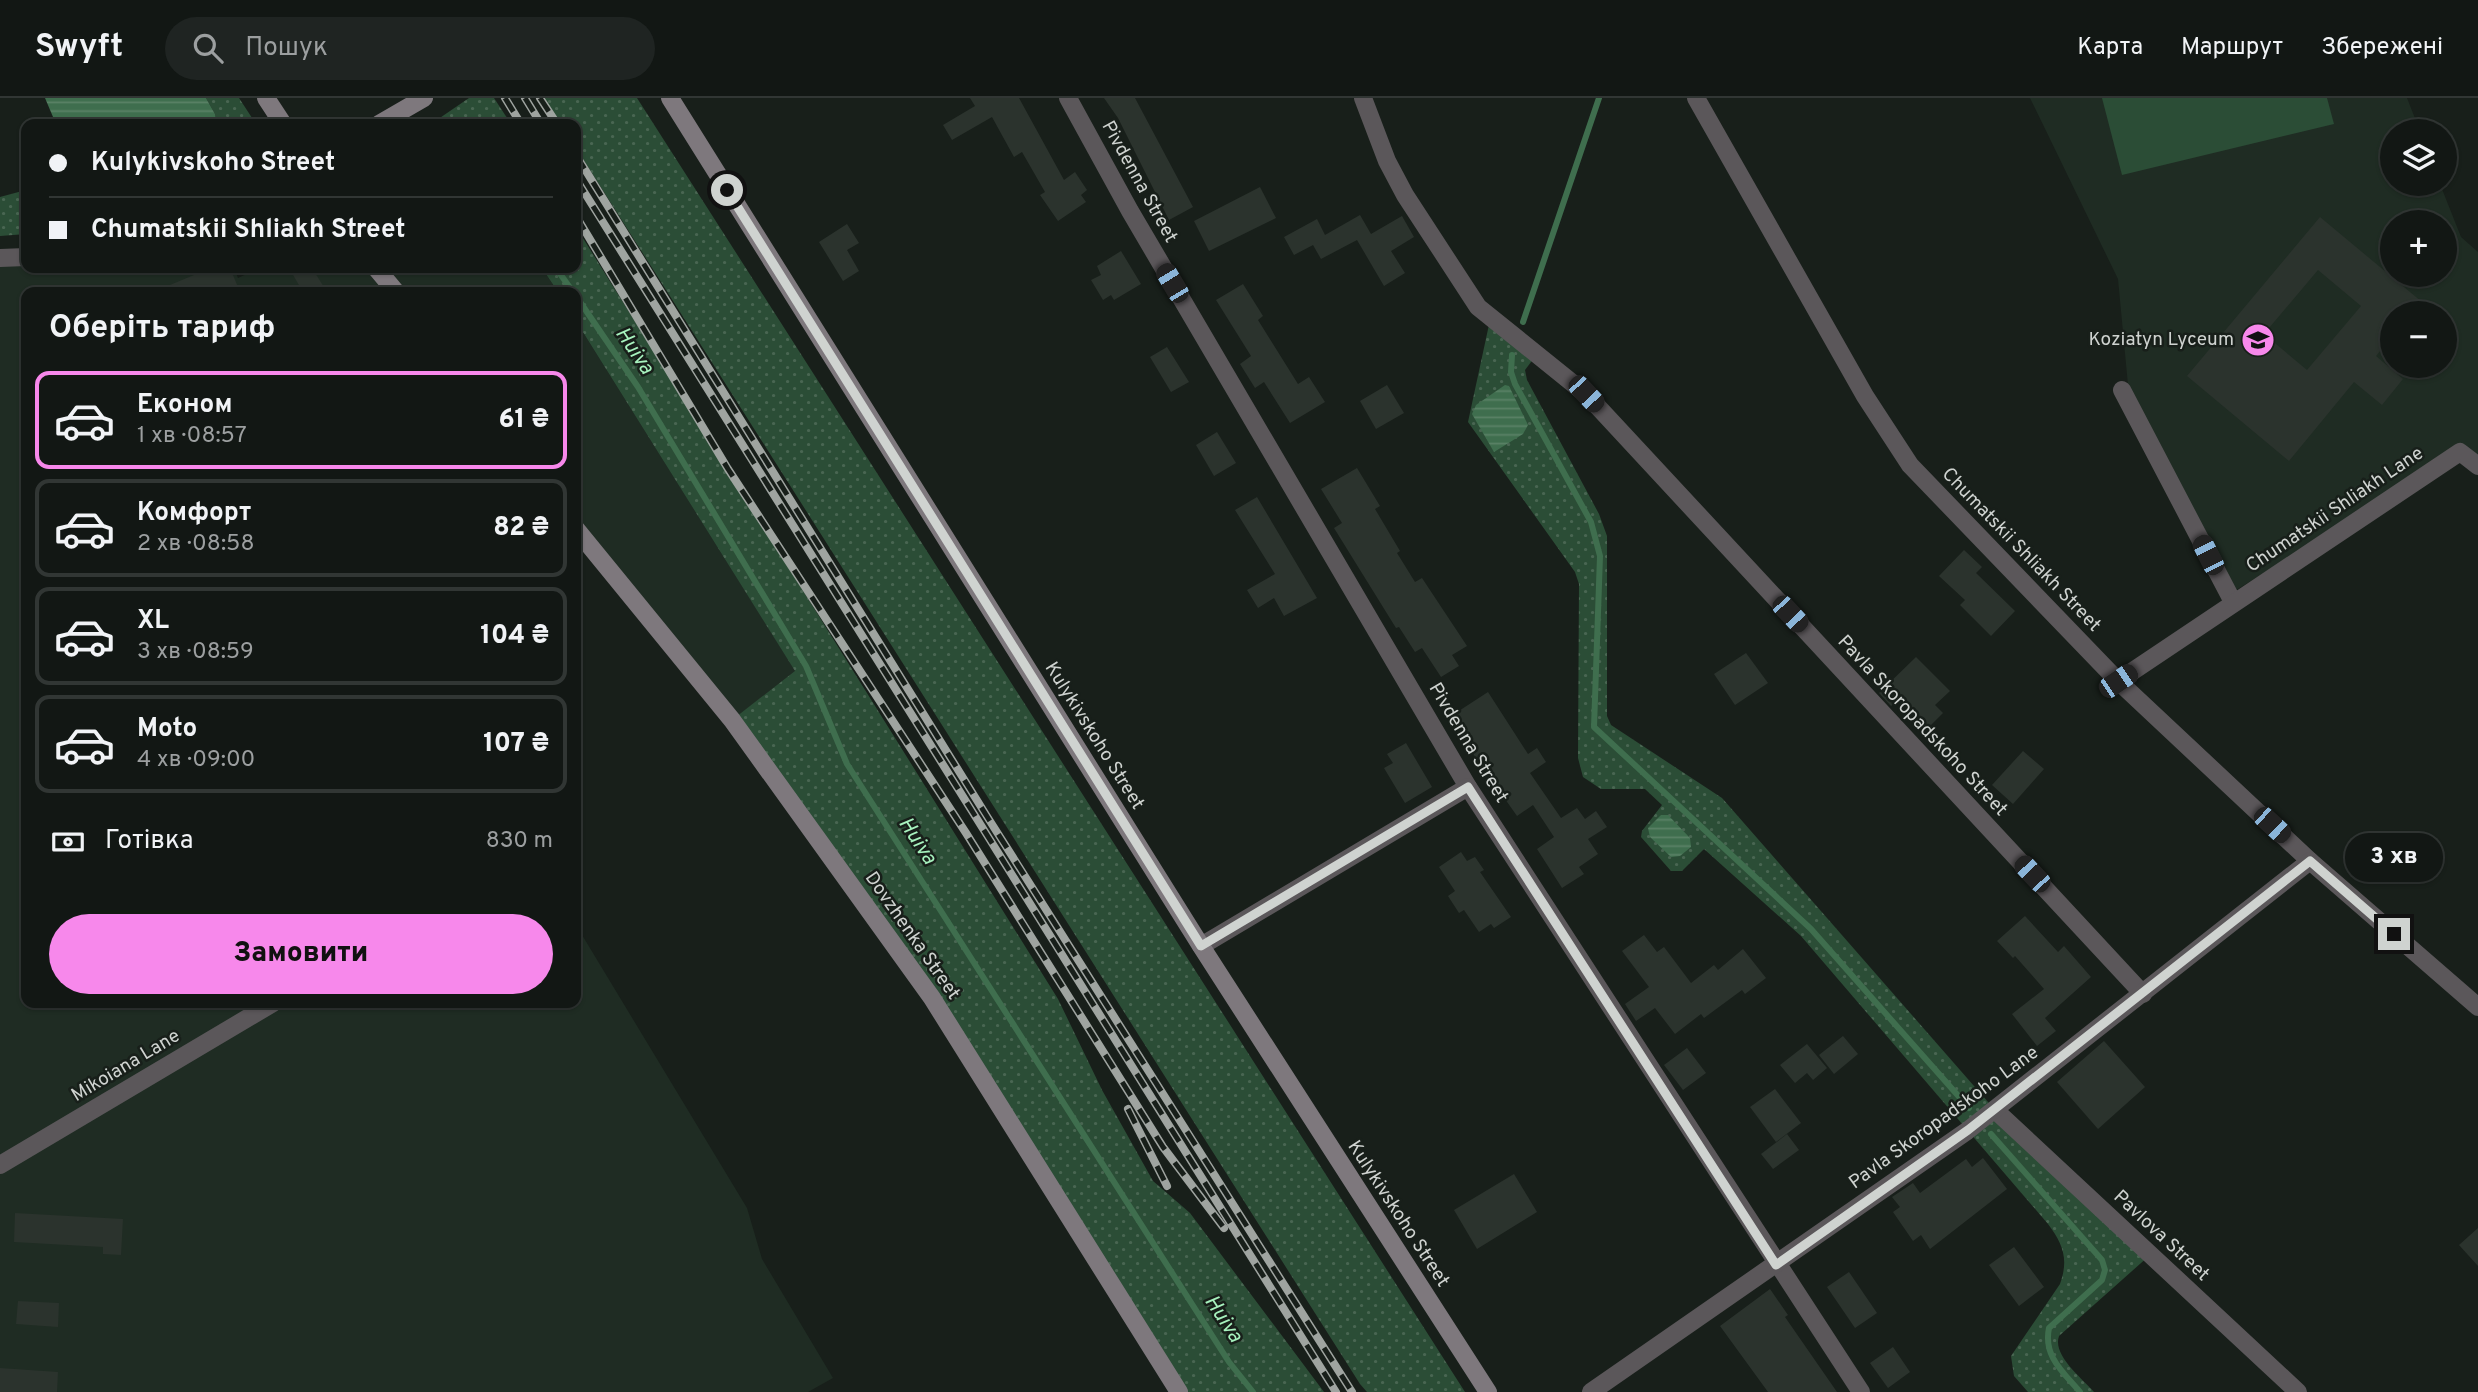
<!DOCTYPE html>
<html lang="uk">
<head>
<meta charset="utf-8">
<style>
  :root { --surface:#121714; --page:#1f2422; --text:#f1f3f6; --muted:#9c9fa0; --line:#313634; --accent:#f788eb }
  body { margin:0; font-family:Overpass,sans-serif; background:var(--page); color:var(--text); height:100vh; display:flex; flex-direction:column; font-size:26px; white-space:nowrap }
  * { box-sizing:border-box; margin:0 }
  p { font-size:23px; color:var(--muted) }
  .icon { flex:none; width:38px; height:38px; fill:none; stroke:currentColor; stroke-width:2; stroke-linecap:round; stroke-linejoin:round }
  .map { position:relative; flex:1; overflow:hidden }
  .details { position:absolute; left:21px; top:189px; width:560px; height:721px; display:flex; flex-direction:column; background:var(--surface); border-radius:14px; box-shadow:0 2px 5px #0004,0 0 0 2px var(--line) }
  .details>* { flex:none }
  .guide { position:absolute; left:21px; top:21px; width:560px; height:154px; border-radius:14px; box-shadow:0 2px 5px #0004,0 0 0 2px var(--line); display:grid; align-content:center; height:154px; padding:0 28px; background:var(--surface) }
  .tools { position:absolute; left:2380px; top:21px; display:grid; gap:14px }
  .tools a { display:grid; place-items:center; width:77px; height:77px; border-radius:50%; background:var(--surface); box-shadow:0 2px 5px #0004,0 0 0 2px var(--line); font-size:35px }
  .end { position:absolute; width:32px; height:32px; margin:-16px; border:9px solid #cfd3d0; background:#111; box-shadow:0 0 0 4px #111 }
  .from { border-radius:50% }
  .bubble { position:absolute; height:49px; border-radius:24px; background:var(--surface); box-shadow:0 2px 5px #0004,0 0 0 2px var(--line); font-size:23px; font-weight:800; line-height:49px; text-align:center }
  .car { position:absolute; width:21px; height:42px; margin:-21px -10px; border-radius:9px; box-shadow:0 0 5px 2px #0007; background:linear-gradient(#222 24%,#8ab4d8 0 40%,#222 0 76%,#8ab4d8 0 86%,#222 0) }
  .guide b { display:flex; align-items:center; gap:24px; height:66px; font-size:26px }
  .guide b+b { border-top:2px solid var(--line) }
  .guide i { width:18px; height:18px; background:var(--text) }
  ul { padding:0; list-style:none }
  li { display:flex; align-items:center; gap:21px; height:98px; margin:0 14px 10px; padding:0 14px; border:4px solid var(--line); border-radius:14px }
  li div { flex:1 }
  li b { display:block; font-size:26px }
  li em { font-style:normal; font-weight:800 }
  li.selected { border-color:var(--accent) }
  li>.icon { width:63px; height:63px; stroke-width:1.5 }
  h2 { padding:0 28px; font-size:32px; line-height:84px }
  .pay { display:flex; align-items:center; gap:18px; height:77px; padding:0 28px; font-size:26px }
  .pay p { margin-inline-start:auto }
  .primary-button { display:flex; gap:14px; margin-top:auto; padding:14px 28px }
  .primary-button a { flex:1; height:80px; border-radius:42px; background:var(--accent); color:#111; font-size:28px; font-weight:800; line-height:80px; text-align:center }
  header { display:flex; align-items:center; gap:42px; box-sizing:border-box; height:98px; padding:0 35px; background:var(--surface); border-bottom:2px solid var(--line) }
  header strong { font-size:33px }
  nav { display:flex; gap:38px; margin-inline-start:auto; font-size:24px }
  .search { width:490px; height:63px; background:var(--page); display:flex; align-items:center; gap:18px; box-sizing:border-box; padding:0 24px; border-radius:38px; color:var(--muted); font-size:26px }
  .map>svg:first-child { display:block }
  .built { fill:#1f2c23; fill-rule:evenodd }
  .grass { fill:url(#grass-dots) }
  .garden { fill:#2b4d36 }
  .water { fill:url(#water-rules) }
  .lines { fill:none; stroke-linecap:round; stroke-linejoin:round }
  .stream { stroke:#3f6e4e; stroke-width:6 }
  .building { fill:#2b332d; fill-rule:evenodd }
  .street { stroke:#5b575a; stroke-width:18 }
  .secondary { stroke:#7e787d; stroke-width:18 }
  .rail-casing { stroke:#9fa4a0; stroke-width:8 }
  .rail { stroke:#181f1a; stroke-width:5; stroke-dasharray:16; stroke-linecap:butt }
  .route { stroke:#cfd3d0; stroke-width:9 }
  .labels { text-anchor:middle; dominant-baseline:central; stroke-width:5; stroke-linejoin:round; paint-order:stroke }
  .street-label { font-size:19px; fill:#cfd3d0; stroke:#181f1a }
  .poi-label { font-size:19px; fill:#cfd3d0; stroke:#181f1a; text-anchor:end }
  .water-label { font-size:21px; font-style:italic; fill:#a7f2be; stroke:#181f1a }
</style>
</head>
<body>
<header>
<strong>Swyft</strong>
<div class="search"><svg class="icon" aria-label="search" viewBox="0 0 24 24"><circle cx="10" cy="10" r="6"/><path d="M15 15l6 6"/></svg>Пошук</div>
<nav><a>Карта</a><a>Маршрут</a><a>Збережені</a></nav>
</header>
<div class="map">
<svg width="2478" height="1294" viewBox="0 0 2478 1294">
  <defs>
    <pattern id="grass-dots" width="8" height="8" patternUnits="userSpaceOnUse" patternTransform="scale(1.75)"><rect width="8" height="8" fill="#2b4d36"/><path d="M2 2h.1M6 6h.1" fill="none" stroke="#496652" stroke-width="1.8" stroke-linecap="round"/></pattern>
    <pattern id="water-rules" width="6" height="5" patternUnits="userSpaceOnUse" patternTransform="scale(1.75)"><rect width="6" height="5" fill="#3f6e4e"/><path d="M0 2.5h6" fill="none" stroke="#5a8266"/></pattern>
  </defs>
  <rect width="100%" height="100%" fill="#181f1a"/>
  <g class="built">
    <path d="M2030,0H2407L2420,33H2392V86H2440L2461,139L2478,154V368L2460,354L2233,494L2128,287L2118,181ZM2392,124H2445V177H2392ZM2392,215H2445V268H2392Z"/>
    <polygon points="26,159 26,170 234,170 238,180 259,170 542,170 558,194 26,194 26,905 576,905 576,827 747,1110 762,1161 833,1280 808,1294 0,1294 0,160"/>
    <polygon points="576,223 796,574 732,622 576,431"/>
  </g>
  <g class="grass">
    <polygon points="206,0 239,0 256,26 217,26 215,16"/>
    <polygon points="469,0 494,0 511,26 431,26"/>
    <polygon points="544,0 637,0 1465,1294 1367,1294 1360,1286 576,50 576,26 560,26"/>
    <polygon points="26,92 26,136 0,138 0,99"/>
    <polygon points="576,129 1058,901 1102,992 1153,1083 1190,1115 1324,1294 1179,1294 932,900 732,622 795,573 576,223 576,194 558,194 542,170 576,170"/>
    <path d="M1490,222L1537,256L1525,272L1527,282L1599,416L1607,438V618L1611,627L1722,700L1995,1012L2150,1157L2059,1238C2052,1257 2082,1280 2094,1294H2028L2014,1278L2011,1258L2060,1186C2069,1161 2063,1146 2048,1126L1801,838L1704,751L1682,773H1671L1641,739L1642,733L1662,707L1645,691H1601L1583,679L1578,660L1579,486L1575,474L1468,324Z"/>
  </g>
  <polygon class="garden" points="2102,0 2327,0 2334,26 2122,77"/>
  <g class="water">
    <polygon points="45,0 206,0 215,16 217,26 56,26"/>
    <polygon points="1505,287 1509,288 1528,327 1523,336 1494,354 1472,316 1476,307"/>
    <polygon points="1661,717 1668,717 1690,740 1691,749 1680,758 1671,759 1650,739 1648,730"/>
  </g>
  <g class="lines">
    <g class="stream">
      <polyline points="556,170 573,194"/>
      <polyline points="576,198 638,289 806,568 847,666 1229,1264 1253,1294"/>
      <polyline points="1523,224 1599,0"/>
      <polyline points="1512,257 1511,274 1515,286 1591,424 1600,458 1594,629 1811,831 1969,1010"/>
      <path d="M1991,1036L2102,1162L2105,1172L2102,1182L2049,1230C2043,1258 2063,1274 2080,1294"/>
    </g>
  </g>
  <g class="building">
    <polygon points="970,0 1019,0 1064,82 1075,74 1087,92 1081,97 1086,104 1058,123 1040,97 1045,94 1022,54 1014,59 992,19 952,42 943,27 975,8"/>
    <polygon points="1104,0 1135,0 1193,109 1169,122 1118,20"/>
    <polygon points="1260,89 1276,120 1209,153 1194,123"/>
    <polygon points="1360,117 1371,136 1402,118 1414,139 1391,153 1405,175 1384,188 1357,142 1321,161 1313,147 1294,157 1284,139 1317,121 1325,137"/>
    <path d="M2320,119L2422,204L2413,215H2392V239L2376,258L2403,281L2382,307L2354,284L2289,363L2187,278ZM2318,172L2361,208L2307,272L2264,236Z"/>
    <polygon points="847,126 859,145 847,152 859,173 843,183 819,144"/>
    <polygon points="1121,153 1141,186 1114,202 1111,197 1103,202 1091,182 1101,177 1097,168"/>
    <polygon points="211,170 230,170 240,194 153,194"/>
    <polygon points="289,170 312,170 327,194 303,194"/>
    <polygon points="1243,186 1263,218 1258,222 1298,286 1309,279 1325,304 1290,325 1264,284 1255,290 1240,266 1251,258 1216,202"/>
    <polygon points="1167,249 1189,284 1171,294 1150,259"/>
    <polygon points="1387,287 1404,315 1376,331 1360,303"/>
    <polygon points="1217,334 1236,365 1214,378 1196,347"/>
    <polygon points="1357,370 1380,408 1375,411 1400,453 1397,455 1415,484 1422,480 1467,548 1452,557 1459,568 1441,579 1422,550 1415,554 1399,529 1396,530 1334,430 1342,425 1321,391"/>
    <polygon points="1257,399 1317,500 1284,518 1274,500 1258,510 1247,492 1275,476 1235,412"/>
    <polygon points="1964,452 1982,469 1976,475 2015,513 1991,538 1960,507 1965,502 1939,478"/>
    <polygon points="1746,555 1768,585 1735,607 1714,576"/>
    <polygon points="1916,559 1950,593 1935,607 1943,615 1927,631 1898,602 1891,608 1879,595"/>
    <polygon points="1488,594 1528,656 1537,650 1546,664 1530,675 1561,720 1577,710 1585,721 1596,713 1607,729 1588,741 1598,756 1579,769 1584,776 1562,790 1537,751 1554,739 1533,707 1517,718 1448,620"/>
    <polygon points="1406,645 1432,689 1405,705 1384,670 1393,665 1387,656"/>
    <polygon points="2023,653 2044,671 2013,706 1992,687"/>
    <polygon points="1461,754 1467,763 1475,759 1484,772 1480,774 1511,819 1494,830 1491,826 1479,834 1464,812 1459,815 1448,798 1455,793 1439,769"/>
    <polygon points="2025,818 2058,854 2064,848 2091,879 2045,920 2056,933 2037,948 2012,916 2044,891 2015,858 2013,860 1997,843"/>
    <polygon points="1644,837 1657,854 1664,849 1691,885 1714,867 1718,872 1743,851 1766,880 1745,896 1742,892 1704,920 1701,916 1675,936 1655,910 1636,923 1625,906 1649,889 1622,853"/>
    <polygon points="1843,938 1858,956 1834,976 1819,957"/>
    <polygon points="2104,943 2145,989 2098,1031 2057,984"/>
    <polygon points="1807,946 1827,970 1813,982 1807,975 1795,985 1780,967"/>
    <polygon points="1687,950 1706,975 1683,992 1664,967"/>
    <polygon points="1775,991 1801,1025 1776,1044 1750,1009"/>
    <polygon points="1787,1036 1799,1052 1773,1071 1761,1056"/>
    <polygon points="1983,1060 2007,1091 1930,1151 1921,1137 1913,1143 1893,1114 1900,1109 1892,1099 1913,1085 1920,1095 1966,1061 1972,1069"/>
    <polygon points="1514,1076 1537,1114 1477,1151 1454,1112"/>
    <polygon points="15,1115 123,1121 121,1157 103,1156 103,1149 14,1144"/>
    <polygon points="2478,1130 2478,1168 2459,1147"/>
    <polygon points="2014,1149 2044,1189 2019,1208 1989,1167"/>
    <polygon points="1849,1174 1877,1215 1855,1230 1827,1189"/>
    <polygon points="1770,1191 1788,1217 1785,1219 1837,1294 1768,1294 1720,1228"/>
    <polygon points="18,1203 59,1205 58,1229 16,1226"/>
    <polygon points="1893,1249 1910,1274 1888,1290 1870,1265"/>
    <polygon points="0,1270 58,1274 57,1294 0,1294"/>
  </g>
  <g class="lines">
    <g class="street">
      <polyline points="1068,0 1130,113 1468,689 1861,1294"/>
      <polyline points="1363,0 1387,63 1405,97 1478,209 1586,296 2143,896"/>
      <polyline points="1696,0 1865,298 1910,367 2118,583 2310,763 2478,909"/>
      <polyline points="0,160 26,159"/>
      <polyline points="2122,292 2233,504"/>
      <polyline points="2118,583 2460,354 2478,368"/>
      <polyline points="1201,848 1468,689"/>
      <polyline points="1995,1012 2298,1294"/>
      <polyline points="0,1067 273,905"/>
      <polyline points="1591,1294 1967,1033 2310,763"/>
    </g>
    <g class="secondary">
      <polyline points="266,0 283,26"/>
      <polyline points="670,0 1201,848 1488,1294"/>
      <polyline points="379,26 424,0"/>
      <polyline points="376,170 396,194"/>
      <polyline points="576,431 732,622 932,900 1179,1294"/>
    </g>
    <defs>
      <g id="rail">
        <polyline points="505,0 521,26"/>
        <polyline points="525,0 541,26"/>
        <polyline points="540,0 557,26"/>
        <polyline points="576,57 988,720 1352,1294"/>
        <polyline points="576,81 1336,1294"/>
        <polyline points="576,118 728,371 966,735 1163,1049 1224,1130"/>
        <polyline points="1128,1011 1167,1088"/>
      </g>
    </defs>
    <use href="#rail" class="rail-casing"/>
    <use href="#rail" class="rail"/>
  </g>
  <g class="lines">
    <polyline class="route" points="727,92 1201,848 1468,689 1776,1167 1968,1032 2310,763 2394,836"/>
  </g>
  <defs>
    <symbol id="school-disc" viewBox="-11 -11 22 22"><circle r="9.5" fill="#f788eb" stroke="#181f1a"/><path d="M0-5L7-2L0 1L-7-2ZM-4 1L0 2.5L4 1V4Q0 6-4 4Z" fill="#111"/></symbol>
  </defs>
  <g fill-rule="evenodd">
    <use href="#school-disc" x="2239" y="223" width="38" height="38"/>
  </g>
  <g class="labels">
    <g class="street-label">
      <text transform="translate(1139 84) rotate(61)">Pivdenna Street</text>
      <text transform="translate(2335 412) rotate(-34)">Chumatskii Shliakh Lane</text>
      <text transform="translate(2021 452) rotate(46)">Chumatskii Shliakh Street</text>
      <text transform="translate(1922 628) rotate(47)">Pavla Skoropadskoho Street</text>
      <text transform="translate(1094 638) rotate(58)">Kulykivskoho Street</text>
      <text transform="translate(1468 645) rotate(59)">Pivdenna Street</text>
      <text transform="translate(912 838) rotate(55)">Dovzhenka Street</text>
      <text transform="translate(126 968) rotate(-31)">Mikoiana Lane</text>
      <text transform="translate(1944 1020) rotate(-36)">Pavla Skoropadskoho Lane</text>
      <text transform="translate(1398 1116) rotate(57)">Kulykivskoho Street</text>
      <text transform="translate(2161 1138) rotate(43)">Pavlova Street</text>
    </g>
    <g class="poi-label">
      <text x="2234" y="242">Koziatyn Lyceum</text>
    </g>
    <g class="water-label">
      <text transform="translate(634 253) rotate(56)">Huiva</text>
      <text transform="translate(917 743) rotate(57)">Huiva</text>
      <text transform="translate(1223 1221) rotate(57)">Huiva</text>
    </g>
  </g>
</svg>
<div class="tools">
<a><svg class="icon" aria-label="layers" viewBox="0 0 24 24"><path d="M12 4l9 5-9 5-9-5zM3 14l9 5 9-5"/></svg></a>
<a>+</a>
<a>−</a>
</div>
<i class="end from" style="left:727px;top:92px"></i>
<i class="end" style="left:2394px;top:836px"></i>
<div class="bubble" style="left:2345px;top:735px;width:98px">3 хв</div>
<i class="car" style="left:1172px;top:185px;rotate:329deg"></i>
<i class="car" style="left:1586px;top:296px;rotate:137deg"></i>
<i class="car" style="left:2208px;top:457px;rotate:333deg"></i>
<i class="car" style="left:1790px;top:516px;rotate:137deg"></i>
<i class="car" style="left:2118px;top:583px;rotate:56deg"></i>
<i class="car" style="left:2272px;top:727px;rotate:133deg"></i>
<i class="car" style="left:2032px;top:776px;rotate:317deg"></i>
<div class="guide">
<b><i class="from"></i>Kulykivskoho Street</b>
<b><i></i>Chumatskii Shliakh Street</b>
</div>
<section class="details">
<h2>Оберіть тариф</h2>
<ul>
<li class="selected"><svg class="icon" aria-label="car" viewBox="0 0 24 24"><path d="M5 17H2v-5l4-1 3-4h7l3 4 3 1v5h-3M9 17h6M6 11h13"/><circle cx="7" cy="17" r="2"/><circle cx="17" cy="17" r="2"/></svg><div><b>Економ</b><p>1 хв · 08:57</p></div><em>61 ₴</em></li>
<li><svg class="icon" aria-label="car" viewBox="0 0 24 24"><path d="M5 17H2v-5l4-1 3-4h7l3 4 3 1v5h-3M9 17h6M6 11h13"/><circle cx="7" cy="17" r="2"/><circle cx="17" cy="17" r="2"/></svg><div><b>Комфорт</b><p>2 хв · 08:58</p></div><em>82 ₴</em></li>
<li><svg class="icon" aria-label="car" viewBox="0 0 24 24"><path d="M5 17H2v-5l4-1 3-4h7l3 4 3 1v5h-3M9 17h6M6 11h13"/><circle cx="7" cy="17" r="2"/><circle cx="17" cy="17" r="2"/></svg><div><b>XL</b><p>3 хв · 08:59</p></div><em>104 ₴</em></li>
<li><svg class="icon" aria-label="car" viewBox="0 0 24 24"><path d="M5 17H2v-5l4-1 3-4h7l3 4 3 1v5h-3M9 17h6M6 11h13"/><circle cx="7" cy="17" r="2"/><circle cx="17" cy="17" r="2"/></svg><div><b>Moto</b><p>4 хв · 09:00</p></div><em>107 ₴</em></li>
</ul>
<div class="pay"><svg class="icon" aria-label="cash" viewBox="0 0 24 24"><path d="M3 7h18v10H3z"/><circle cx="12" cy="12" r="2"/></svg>Готівка<p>830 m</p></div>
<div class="primary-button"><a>Замовити</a></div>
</section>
</div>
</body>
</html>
